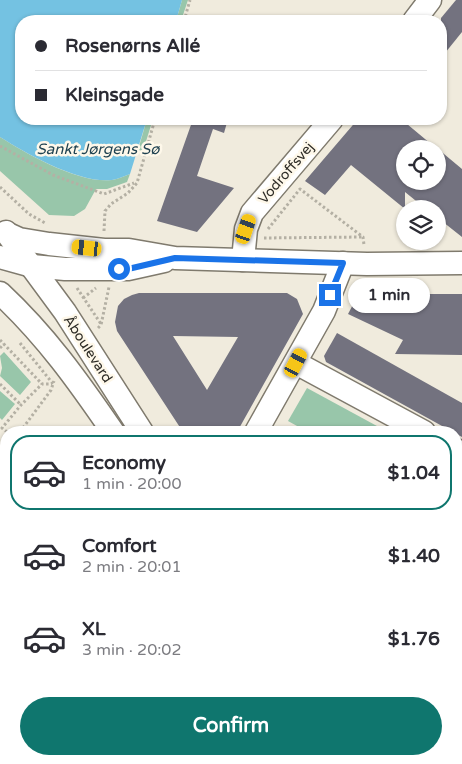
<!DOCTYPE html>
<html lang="en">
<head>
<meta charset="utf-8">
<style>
  :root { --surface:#fff; --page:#f7f7f7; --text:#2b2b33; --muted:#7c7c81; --line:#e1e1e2; --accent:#0f766e }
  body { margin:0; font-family:"Varela Round",sans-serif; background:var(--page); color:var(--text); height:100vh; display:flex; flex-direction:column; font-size:19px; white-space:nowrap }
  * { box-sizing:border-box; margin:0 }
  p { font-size:16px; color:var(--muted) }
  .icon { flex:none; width:28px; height:28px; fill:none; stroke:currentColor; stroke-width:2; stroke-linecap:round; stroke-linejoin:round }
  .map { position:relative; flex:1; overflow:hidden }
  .drawer { position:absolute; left:0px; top:426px; width:462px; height:339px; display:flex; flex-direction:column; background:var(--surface); border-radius:20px 20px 0 0; box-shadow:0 1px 4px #0004 }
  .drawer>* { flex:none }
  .guide { position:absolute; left:15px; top:15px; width:432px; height:110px; border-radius:20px; box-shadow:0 1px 4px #0004; display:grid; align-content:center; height:110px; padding:0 20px; background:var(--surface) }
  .buttons { position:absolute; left:396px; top:140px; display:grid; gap:10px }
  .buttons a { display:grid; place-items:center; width:50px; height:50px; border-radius:50%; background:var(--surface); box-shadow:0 1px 4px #0004; font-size:25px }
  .end { position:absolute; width:22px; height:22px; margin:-11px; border:6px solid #1a73e8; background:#fff; box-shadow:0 0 0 2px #fff }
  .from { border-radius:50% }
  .bubble { position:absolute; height:35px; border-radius:18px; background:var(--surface); box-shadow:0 1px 4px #0004; font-size:16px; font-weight:700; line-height:35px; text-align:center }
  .car { position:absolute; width:15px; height:30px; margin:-15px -8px; border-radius:6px; box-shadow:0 0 4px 1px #0007; background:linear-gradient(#f5c518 24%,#345 0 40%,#f5c518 0 76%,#345 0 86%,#f5c518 0) }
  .guide b { display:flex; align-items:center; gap:18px; height:48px; font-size:19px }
  .guide b+b { border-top:1px solid var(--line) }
  .guide i { width:12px; height:12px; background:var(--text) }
  ul { padding:9px 0 0; list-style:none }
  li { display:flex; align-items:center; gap:15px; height:75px; margin:0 10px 8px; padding:0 10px; border:2px solid transparent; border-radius:20px }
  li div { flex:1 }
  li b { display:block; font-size:19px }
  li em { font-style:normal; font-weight:700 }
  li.selected { border-color:var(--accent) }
  li>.icon { width:45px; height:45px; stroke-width:1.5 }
  .action { display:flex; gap:10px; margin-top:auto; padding:10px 20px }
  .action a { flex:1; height:58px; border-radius:30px; background:var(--accent); color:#fff; font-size:20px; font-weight:700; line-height:58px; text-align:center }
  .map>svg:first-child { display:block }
  .green { fill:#98c6aa }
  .water { fill:#74c2e2 }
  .building { fill:#73727f; fill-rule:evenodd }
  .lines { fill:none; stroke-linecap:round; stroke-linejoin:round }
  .minor-casing { stroke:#7f7a6d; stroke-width:25 }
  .path { stroke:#b4b0a4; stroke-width:3; stroke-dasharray:2.5 2.5; stroke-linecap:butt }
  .minor { stroke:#fff; stroke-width:22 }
  .route { stroke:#1a73e8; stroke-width:6 }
  .labels { text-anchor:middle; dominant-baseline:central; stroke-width:5; stroke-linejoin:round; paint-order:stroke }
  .street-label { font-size:14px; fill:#2f2d27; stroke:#fef8ea }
  .water-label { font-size:15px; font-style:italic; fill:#1f4251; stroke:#fef8ea }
</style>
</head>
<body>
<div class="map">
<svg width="462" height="764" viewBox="0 0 462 764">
  <rect width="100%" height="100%" fill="#f0ebdd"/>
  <g class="green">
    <polygon points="182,0 188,0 181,21 176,21"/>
    <polygon points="147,119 153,119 143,151 138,150"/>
    <path d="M0,137C27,154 79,184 112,180C118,179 124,176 130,174L127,182L107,189H96L85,209L74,216L49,215L0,171Z"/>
    <polygon points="4,352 31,382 20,395 0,376 2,368 0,356"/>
    <polygon points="307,388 388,432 308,432 288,421"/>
    <polygon points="0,391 15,404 2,420 0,418"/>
    <polygon points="456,470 462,473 462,520 456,516"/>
  </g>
  <path class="water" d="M0,0H182L176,21H21V119H147L130,174C124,176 118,179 112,180C80,184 27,154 0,137Z"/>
  <g class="building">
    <polygon points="456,0 462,0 462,32 441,58 441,18"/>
    <polygon points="190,119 228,119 224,133 213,129 197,176 234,188 197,232 157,221 192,122 189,121"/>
    <polygon points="358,119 401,119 437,149 405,149 405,181 438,181 438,149 462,169 462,237 438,218 438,209 426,209 405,192 405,209 351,165 325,195 305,181"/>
    <path d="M139,293H287L297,299L303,314L237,432H183L117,331L115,322L118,306L124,299L132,295ZM173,336L238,337L207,390Z"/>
    <polygon points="362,294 462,294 462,355 395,354 403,340 348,314 357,297"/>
    <polygon points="337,333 462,403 462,437 326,362 324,356"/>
  </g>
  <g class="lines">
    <defs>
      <g id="minor">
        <polyline points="414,21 430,0"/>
        <polyline points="6,232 65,312 142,432"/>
        <polyline points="8,234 19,239 49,244 104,250 129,250 175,258 367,264 462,263"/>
        <polyline points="0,257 32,266 65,269 128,269 164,261"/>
        <polyline points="243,260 246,229 252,213 332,119"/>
        <path d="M0,293C46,336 78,381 113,432"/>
        <polyline points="296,363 424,432"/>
        <polyline points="256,432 324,311 343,263"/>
        <polyline points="456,450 462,453"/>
        <polyline points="456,531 462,534"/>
        <polyline points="0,536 6,541"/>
        <polyline points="0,608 6,601"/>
        <polyline points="456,672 462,662"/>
        <polyline points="306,759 307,764"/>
        <polyline points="332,759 334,764"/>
        <polyline points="137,764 141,759"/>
        <polyline points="395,764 402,759"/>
      </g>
    </defs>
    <use href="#minor" class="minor-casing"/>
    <g class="path">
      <polyline points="184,21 190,0"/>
      <polyline points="0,146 53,175 104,194 134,183"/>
      <polyline points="0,187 29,214 45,223"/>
      <polyline points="268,229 300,189 363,237 364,245"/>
      <polyline points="104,231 105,211 111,204 128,193 137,183 155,119"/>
      <polyline points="264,238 363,237"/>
      <polyline points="77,288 101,324"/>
      <polyline points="83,298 96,288"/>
      <polyline points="98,328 101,325 109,287"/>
      <polyline points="0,340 42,384"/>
      <polyline points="20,343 54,385"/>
      <polyline points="0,348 4,344"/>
      <polyline points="0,384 21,405"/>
      <polyline points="7,432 2,428 21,405 42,384 52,384"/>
      <polyline points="20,432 51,390 54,381"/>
      <polyline points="0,460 6,451"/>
    </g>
    <use href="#minor" class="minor"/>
  </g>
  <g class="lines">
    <polyline class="route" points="119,269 128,269 175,258 343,263 330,295"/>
  </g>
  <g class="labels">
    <g class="street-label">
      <text transform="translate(286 173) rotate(-49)">Vodroffsvej</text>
      <text transform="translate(88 349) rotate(57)">Åboulevard</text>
    </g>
    <g class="water-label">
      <text x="98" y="149">Sankt Jørgens Sø</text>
    </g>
  </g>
</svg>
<div class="buttons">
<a><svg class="icon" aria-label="locate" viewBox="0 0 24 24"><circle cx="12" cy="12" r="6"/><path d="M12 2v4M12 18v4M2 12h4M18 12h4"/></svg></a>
<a><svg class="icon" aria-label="layers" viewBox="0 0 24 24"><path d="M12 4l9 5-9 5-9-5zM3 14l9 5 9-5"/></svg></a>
</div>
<i class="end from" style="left:119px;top:269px"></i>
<i class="end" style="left:330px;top:295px"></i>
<div class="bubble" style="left:348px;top:278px;width:82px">1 min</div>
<i class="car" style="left:246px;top:229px;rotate:19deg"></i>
<i class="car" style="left:87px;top:248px;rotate:276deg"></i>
<i class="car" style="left:296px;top:363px;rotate:28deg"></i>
<div class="guide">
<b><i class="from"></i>Rosenørns Allé</b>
<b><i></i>Kleinsgade</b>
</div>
<section class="drawer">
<ul>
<li class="selected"><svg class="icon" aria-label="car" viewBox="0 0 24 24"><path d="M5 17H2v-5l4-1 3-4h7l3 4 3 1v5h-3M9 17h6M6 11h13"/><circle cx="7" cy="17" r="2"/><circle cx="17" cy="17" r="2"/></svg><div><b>Economy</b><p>1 min · 20:00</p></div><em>$1.04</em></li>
<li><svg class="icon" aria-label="car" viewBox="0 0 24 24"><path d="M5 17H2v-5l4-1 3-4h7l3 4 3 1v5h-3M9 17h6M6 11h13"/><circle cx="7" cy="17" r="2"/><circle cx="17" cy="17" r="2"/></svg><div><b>Comfort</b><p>2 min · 20:01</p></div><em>$1.40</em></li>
<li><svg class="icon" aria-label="car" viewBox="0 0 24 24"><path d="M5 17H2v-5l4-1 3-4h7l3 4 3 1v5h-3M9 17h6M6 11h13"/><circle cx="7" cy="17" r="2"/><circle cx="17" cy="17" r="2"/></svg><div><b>XL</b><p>3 min · 20:02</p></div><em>$1.76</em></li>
</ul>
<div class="action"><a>Confirm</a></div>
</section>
</div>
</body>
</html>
